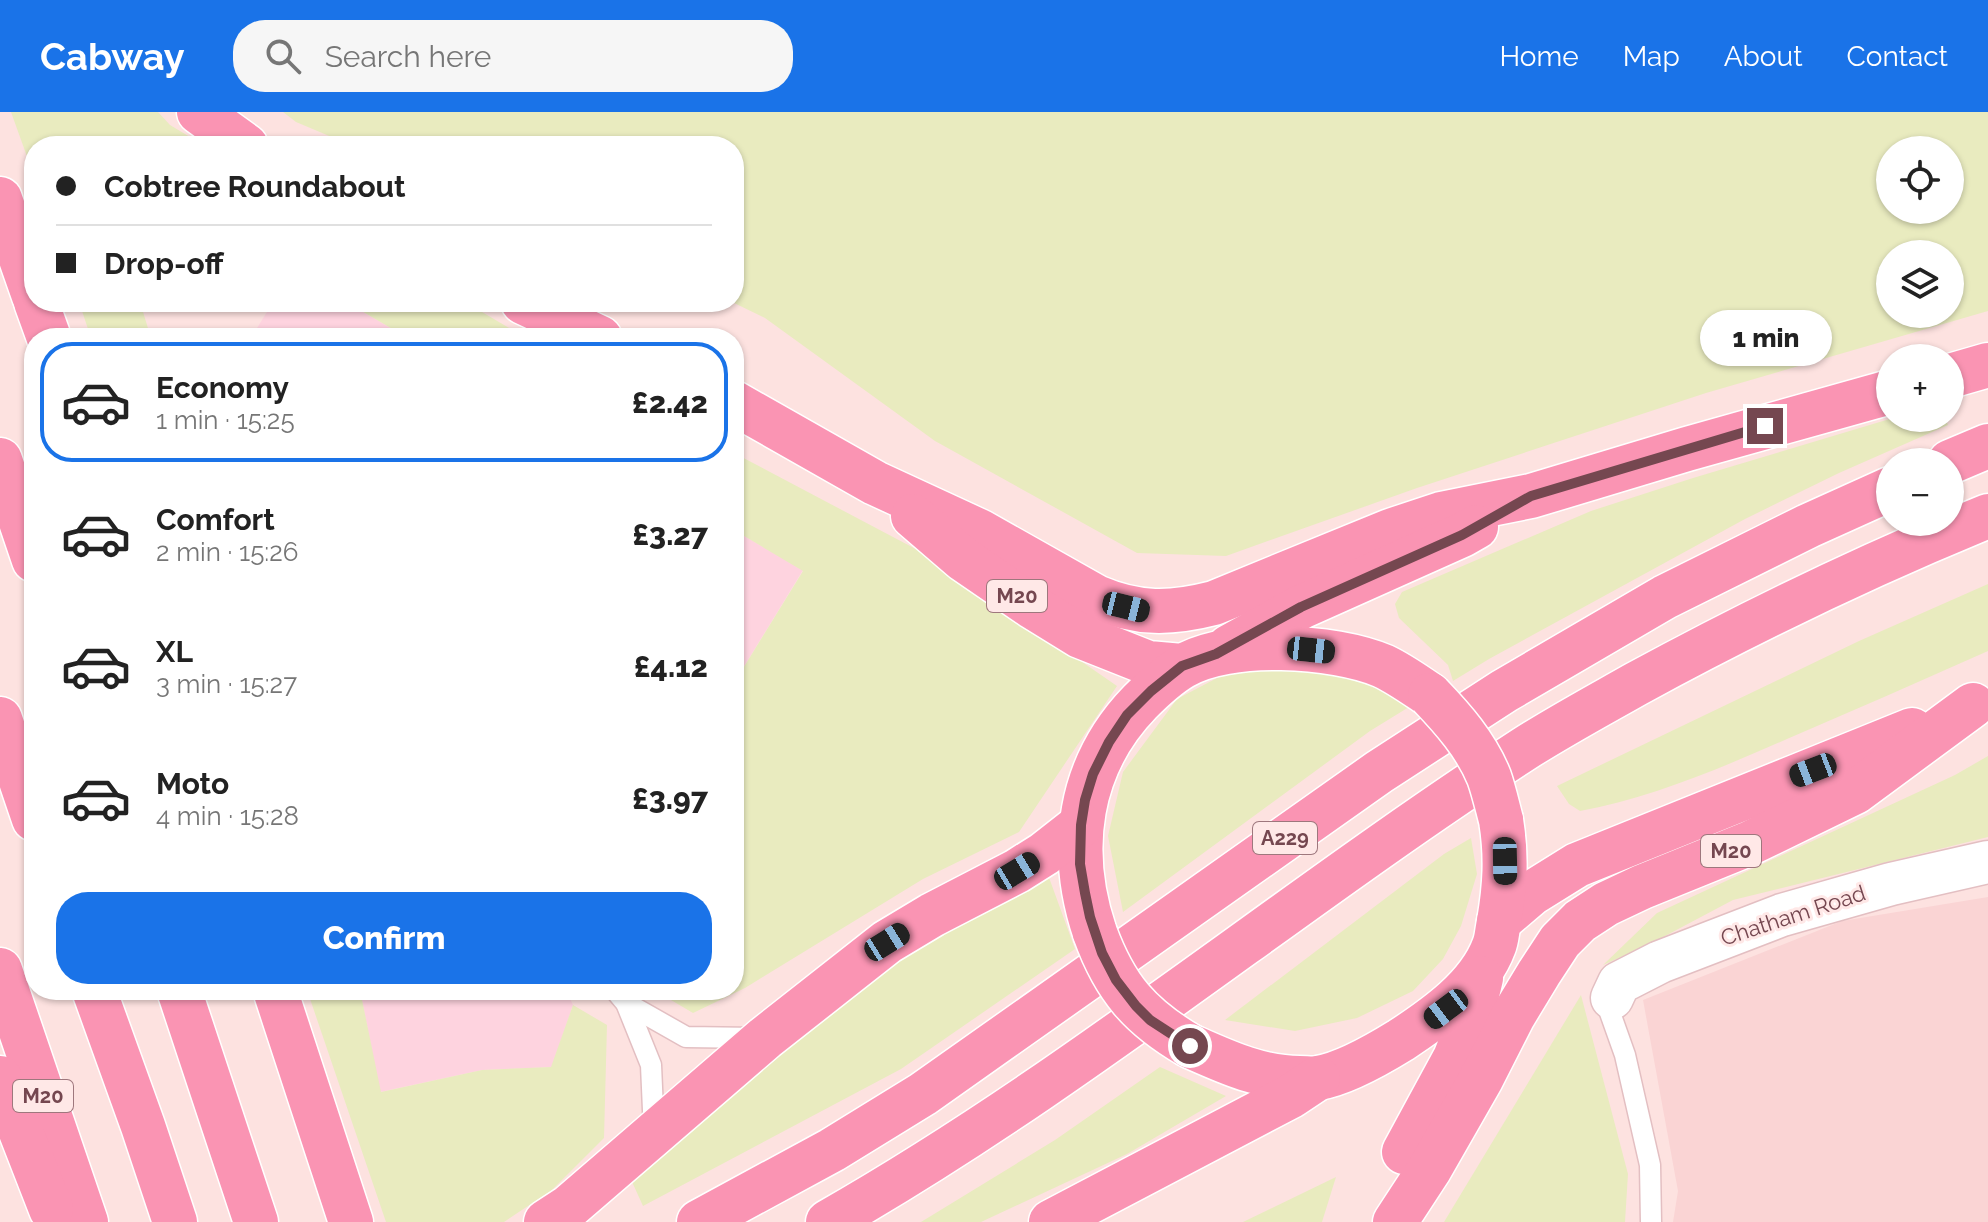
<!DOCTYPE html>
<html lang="en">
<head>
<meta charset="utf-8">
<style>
  :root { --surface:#fff; --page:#f6f6f6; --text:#222; --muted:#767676; --line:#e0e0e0; --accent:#1a73e8 }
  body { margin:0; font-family:Raleway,sans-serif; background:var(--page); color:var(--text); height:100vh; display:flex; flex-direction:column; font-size:30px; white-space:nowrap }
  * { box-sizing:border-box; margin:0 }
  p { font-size:26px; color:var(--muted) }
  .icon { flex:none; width:44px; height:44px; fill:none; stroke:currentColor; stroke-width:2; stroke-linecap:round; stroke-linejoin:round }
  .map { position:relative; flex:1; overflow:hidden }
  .sheet { position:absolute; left:24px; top:216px; width:720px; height:672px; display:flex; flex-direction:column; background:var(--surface); border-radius:32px; box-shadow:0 2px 6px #0004 }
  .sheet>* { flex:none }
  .hud { position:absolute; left:24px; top:24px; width:720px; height:176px; border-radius:32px; box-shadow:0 2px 6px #0004; display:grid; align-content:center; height:176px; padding:0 32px; background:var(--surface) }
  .tools { position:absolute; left:1876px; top:24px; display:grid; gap:16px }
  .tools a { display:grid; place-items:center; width:88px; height:88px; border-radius:50%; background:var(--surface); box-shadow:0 2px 6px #0004; font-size:40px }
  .end { position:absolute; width:36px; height:36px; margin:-18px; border:10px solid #754750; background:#fff; box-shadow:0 0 0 4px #fff }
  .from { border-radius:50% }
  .bubble { position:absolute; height:56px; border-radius:28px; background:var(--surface); box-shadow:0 2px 6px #0004; font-size:26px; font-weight:800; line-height:56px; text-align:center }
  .car { position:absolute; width:24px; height:48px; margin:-24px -12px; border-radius:10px; box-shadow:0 0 6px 2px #0007; background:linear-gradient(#222 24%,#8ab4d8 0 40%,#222 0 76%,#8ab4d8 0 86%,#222 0) }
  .hud b { display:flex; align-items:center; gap:28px; height:76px; font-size:30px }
  .hud b+b { border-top:2px solid var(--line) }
  .hud i { width:20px; height:20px; background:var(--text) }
  ul { padding:14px 0 0; list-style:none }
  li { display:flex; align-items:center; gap:24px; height:120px; margin:0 16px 12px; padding:0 16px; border:4px solid transparent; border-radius:32px }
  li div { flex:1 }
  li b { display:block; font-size:30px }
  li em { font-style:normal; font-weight:800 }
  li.active { border-color:var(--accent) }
  li>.icon { width:72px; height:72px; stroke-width:1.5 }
  .button { display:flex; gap:16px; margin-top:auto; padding:16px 32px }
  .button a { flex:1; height:92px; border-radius:32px; background:var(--accent); color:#fff; font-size:32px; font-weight:800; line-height:92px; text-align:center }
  header { display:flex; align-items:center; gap:48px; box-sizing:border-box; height:112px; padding:0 40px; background:var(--accent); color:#fff }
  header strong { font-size:38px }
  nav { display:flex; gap:44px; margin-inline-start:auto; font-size:28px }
  .search { width:560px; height:72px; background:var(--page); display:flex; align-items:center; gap:20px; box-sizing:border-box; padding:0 28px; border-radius:32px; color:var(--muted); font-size:30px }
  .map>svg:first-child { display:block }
  .residential { fill:#fad4d4 }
  .commercial { fill:#fed3df }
  .green { fill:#e9ebbf; fill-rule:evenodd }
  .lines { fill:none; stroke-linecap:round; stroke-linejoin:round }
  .lane-casing { stroke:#e3bfc2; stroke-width:23 }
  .street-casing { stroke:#e3bfc2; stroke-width:45 }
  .highway-casing { stroke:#fff; stroke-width:47 }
  .lane { stroke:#fff; stroke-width:20 }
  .street { stroke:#fff; stroke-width:42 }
  .highway { stroke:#fa94b3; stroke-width:44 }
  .highway-bridge-casing { stroke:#fff; stroke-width:47; stroke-linecap:butt }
  .highway-bridge { stroke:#fa94b3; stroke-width:44 }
  .route { stroke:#754750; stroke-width:10 }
  .labels { text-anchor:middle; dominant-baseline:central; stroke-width:6; stroke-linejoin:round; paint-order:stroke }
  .shield { fill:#ffe8e7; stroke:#9e777d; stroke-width:2 }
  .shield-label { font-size:20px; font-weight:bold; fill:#754750 }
  .street-label { font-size:22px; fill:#754750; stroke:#ffe8e7 }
</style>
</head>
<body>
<header>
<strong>Cabway</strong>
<div class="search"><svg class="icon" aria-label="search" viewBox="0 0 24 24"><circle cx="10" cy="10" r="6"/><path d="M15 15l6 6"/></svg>Search here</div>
<nav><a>Home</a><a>Map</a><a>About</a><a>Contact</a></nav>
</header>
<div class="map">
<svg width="1988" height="1110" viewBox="0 0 1988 1110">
  <rect width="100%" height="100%" fill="#fde2e0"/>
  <polygon class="residential" points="1988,785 1988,1110 1673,1110 1678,1079 1643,888 1842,809"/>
  <g class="commercial">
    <polygon points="273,190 346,190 408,226 251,226"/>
    <polygon points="734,418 803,458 734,571"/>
    <polygon points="360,878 566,878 573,893 552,955 482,958 380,980"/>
  </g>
  <g class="green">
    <polygon points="11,0 158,0 170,13 205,34 34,34 34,64"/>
    <path d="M283,0H1988V199L1706,281L1417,376L1226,444L1137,441L935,329L765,206L732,190H734V34H353L296,10ZM1890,38H1950V98H1890ZM1890,142H1950V202H1890Z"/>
    <polygon points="79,190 140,190 151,226 91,226"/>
    <polygon points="346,190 465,190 526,226 408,226"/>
    <polygon points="1893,306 1945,306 1948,313 1839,361 1745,407 1489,547 1453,569 1448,553 1399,506 1395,492 1402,480 1591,399 1693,366"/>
    <polygon points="734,341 929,444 1117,574 1019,720 923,767 745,876 693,901 654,878 734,878 734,571 803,459 734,418"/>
    <path d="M1988,472V539C1921,569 1854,598 1787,627C1721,656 1651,686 1580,699L1569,692L1557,674L1859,529Z"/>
    <polygon points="1313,552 1380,572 1409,595 1370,619 1123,800 1108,724 1123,660 1177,587 1238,555"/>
    <polygon points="1988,644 1988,725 1733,788 1650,832 1603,853 1657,801 1955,663"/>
    <polygon points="1471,726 1477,762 1461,814 1443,847 1413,879 1357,906 1295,919 1225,908 1444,742"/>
    <polygon points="1047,760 1075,837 901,957 643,1094 628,1061 694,1017 894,847"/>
    <polygon points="307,878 360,878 381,980 482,958 551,955 573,893 607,913 604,1026 552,1078 504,1110 386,1110"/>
    <polygon points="1581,883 1628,1062 1625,1110 1444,1110"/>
    <polygon points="1160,955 1226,984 1127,1042 981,1110 921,1110 1055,1028"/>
    <polygon points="1336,1065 1322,1110 1243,1110"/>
  </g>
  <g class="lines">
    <defs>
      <g id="lane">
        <polyline points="615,878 626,891 651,953 654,1021"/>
        <polyline points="1612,886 1609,898 1625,943 1650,1053 1651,1110"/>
        <polyline points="626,891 686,925 757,926"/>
      </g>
      <polyline id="street" points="1612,886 1619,871 1660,850 1782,803 1891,772 1988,750"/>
      <g id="highway">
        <polyline points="199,0 246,34"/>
        <polyline points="0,87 34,184"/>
        <polyline points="36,190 49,226"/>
        <polyline points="523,190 600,226"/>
        <polyline points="1950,264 1988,253"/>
        <path d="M734,291L875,371L979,419L1096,485C1138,503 1171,502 1214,491L1390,419L1441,402L1531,384L1687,337L1890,280"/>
        <polyline points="0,348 34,448"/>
        <polyline points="1950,350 1988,334"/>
        <polyline points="913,404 963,447 1033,495 1080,524 1148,551 1182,554"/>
        <polyline points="1229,535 1301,495 1462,423 1476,415"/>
        <polyline points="0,607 34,707"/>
        <polyline points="1499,809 1532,781 1577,753 1912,618"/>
        <path d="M1095,821C1067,738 1078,654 1140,590C1152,578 1167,564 1182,555C1228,527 1334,533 1383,554C1400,562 1415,573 1430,583"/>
        <polyline points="0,858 86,1110"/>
        <polyline points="94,878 143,1014 175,1110"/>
        <polyline points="179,878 256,1110"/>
        <polyline points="275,878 351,1110"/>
        <path d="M1190,934C1226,950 1260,966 1300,966C1306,966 1313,967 1318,966C1343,962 1380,941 1401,928C1436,905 1479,875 1494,834C1497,827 1497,818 1499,810C1505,774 1507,745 1501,708"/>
        <polyline points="0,966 51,1097"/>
        <polyline points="1404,1040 1455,946 1472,903 1481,866"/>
        <polyline points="546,1110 569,1095 765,926 887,830 932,803 1017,759 1044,742 1081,713"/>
        <polyline points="699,1110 832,1038 923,982 1379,660 1504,579 1665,485 1808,414 1890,377"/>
        <path d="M828,1110C1072,971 1288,790 1524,637C1560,614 1599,593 1636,572C1750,510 1868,453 1988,404"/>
        <polyline points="1051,1110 1291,984 1318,966"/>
        <polyline points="1395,1110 1429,1058 1481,967 1513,904 1539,861 1560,829 1580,809 1606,792 1642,775 1748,732 1855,680 1973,593"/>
      </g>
    </defs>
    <use href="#lane" class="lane-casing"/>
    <use href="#street" class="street-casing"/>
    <use href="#highway" class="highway-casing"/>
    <use href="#lane" class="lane"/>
    <use href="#street" class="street"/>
    <use href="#highway" class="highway"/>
    <defs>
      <g id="highway-bridge">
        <path d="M1430,583C1453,607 1476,633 1489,665C1494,679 1497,693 1501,708"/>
        <path d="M1095,821C1115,876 1140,905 1190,934"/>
      </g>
    </defs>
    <use href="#highway-bridge" class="highway-bridge-casing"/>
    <use href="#highway-bridge" class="highway-bridge"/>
  </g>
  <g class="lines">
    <polyline class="route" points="1190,934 1150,908 1136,894 1116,868 1102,841 1090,805 1085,781 1080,752 1081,713 1085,688 1093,662 1109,630 1127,603 1151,579 1182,554 1216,542 1301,495 1462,423 1531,384 1765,314"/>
  </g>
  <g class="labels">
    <g class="shield">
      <rect x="987" y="468" width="60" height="32" rx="6"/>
      <rect x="1253" y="710" width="64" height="32" rx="6"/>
      <rect x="1701" y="723" width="60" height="32" rx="6"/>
      <rect x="13" y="968" width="60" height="32" rx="6"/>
    </g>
    <g class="shield-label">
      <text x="1017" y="484">M20</text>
      <text x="1285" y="726">A229</text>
      <text x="1731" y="739">M20</text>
      <text x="43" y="984">M20</text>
    </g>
    <g class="street-label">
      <text transform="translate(1793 803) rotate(-18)">Chatham Road</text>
    </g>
  </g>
</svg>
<div class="tools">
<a><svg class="icon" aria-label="locate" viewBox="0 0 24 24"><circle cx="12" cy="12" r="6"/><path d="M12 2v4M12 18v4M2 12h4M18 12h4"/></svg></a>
<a><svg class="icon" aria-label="layers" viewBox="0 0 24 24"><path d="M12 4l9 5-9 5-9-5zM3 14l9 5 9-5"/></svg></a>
<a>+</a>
<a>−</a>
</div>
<i class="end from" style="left:1190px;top:934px"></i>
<i class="end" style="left:1765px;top:314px"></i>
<div class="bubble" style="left:1700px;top:198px;width:132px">1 min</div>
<i class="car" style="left:1126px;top:495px;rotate:104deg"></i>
<i class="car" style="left:1311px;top:538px;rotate:96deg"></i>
<i class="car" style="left:1813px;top:658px;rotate:249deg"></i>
<i class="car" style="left:1505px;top:749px;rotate:179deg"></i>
<i class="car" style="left:1017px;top:759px;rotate:59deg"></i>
<i class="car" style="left:887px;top:830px;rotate:58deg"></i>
<i class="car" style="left:1446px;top:897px;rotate:233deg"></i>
<div class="hud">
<b><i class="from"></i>Cobtree Roundabout</b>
<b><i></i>Drop-off</b>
</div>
<section class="sheet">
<ul>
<li class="active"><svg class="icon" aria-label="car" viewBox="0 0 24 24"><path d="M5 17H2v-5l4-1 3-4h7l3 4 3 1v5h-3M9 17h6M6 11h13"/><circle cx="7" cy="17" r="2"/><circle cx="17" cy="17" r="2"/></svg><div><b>Economy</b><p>1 min · 15:25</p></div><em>£2.42</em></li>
<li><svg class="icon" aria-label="car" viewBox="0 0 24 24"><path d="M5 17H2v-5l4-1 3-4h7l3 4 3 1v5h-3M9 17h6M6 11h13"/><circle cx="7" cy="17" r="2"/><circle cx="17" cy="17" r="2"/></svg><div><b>Comfort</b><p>2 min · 15:26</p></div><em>£3.27</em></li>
<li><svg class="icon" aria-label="car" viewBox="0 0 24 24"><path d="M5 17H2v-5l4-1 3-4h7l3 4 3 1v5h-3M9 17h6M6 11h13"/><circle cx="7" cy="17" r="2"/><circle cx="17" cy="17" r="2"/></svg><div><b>XL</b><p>3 min · 15:27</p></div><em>£4.12</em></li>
<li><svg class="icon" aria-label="car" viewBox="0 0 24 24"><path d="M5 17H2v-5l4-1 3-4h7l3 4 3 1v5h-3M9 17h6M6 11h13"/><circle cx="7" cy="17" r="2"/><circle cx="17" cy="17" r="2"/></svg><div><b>Moto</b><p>4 min · 15:28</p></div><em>£3.97</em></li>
</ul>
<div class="button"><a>Confirm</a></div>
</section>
</div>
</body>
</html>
